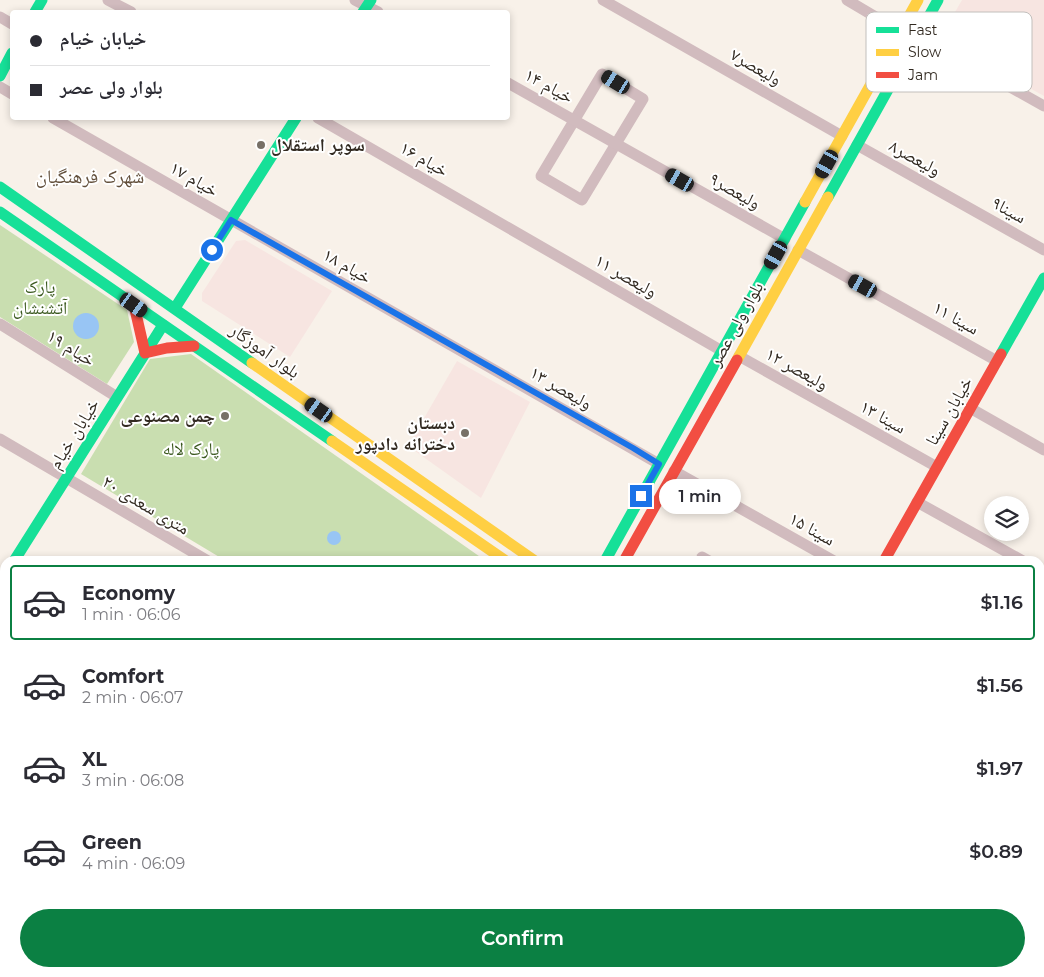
<!DOCTYPE html>
<html lang="en">
<head>
<meta charset="utf-8">
<style>
  :root { --surface:#fff; --page:#f7f7f7; --text:#2b2b33; --muted:#7c7c81; --line:#e1e1e2; --accent:#0b8043 }
  body { margin:0; font-family:Montserrat,"Noto Naskh Arabic",sans-serif; background:var(--page); color:var(--text); height:100vh; display:flex; flex-direction:column; font-size:19px; white-space:nowrap }
  * { box-sizing:border-box; margin:0 }
  p { font-size:16px; color:var(--muted) }
  .icon { flex:none; width:28px; height:28px; fill:none; stroke:currentColor; stroke-width:2; stroke-linecap:round; stroke-linejoin:round }
  .map { position:relative; flex:1; overflow:hidden }
  .side { position:absolute; left:0px; top:556px; width:1045px; height:421px; display:flex; flex-direction:column; background:var(--surface); border-radius:15px 15px 0 0; box-shadow:0 2px 8px #0003 }
  .side>* { flex:none }
  .hud { position:absolute; left:10px; top:10px; width:500px; height:110px; border-radius:5px; box-shadow:0 2px 8px #0003; display:grid; align-content:center; height:110px; padding:0 20px; background:var(--surface) }
  .tools { position:absolute; left:984px; top:496px; display:grid; gap:10px }
  .tools a { display:grid; place-items:center; width:45px; height:45px; border-radius:50%; background:var(--surface); box-shadow:0 2px 8px #0003; font-size:25px }
  .end { position:absolute; width:22px; height:22px; margin:-11px; border:6px solid #1a73e8; background:#fff; box-shadow:0 0 0 2px #fff }
  .from { border-radius:50% }
  .bubble { position:absolute; height:35px; border-radius:18px; background:var(--surface); box-shadow:0 2px 8px #0003; font-size:16px; font-weight:600; line-height:35px; text-align:center }
  .car { position:absolute; width:15px; height:30px; margin:-15px -8px; border-radius:6px; box-shadow:0 0 4px 1px #0007; background:linear-gradient(#222 24%,#8ab4d8 0 40%,#222 0 76%,#8ab4d8 0 86%,#222 0) }
  .hud b { display:flex; align-items:center; gap:18px; height:48px; font-size:19px }
  .hud b+b { border-top:1px solid var(--line) }
  .hud i { width:12px; height:12px; background:var(--text) }
  ul { padding:9px 0 0; list-style:none }
  li { display:flex; align-items:center; gap:15px; height:75px; margin:0 10px 8px; padding:0 10px; border:2px solid transparent; border-radius:5px }
  li div { flex:1 }
  li b { display:block; font-size:19px }
  li em { font-style:normal; font-weight:600 }
  li.on { border-color:var(--accent) }
  li>.icon { width:45px; height:45px; stroke-width:1.5 }
  .cta { display:flex; gap:10px; margin-top:auto; padding:10px 20px }
  .cta a { flex:1; height:58px; border-radius:30px; background:var(--accent); color:#fff; font-size:20px; font-weight:600; line-height:58px; text-align:center }
  .map>svg:first-child { display:block }
  .education { fill:#f7e5e1 }
  .green { fill:#c9deb0 }
  .water { fill:#98c5f4 }
  .lines { fill:none; stroke-linecap:round; stroke-linejoin:round }
  .street { stroke:#d1bbbe; stroke-width:11 }
  .fast { stroke:#16e098; stroke-width:11 }
  .slow { stroke:#ffcf43; stroke-width:11 }
  .jam { stroke:#f24e42; stroke-width:11 }
  .route { stroke:#1a73e8; stroke-width:6 }
  .poi-dot { fill:#777067; stroke:#fff; stroke-width:2 }
  .labels { text-anchor:middle; dominant-baseline:central; stroke-width:4; stroke-linejoin:round; paint-order:stroke }
  .street-label { font-size:18px; fill:#322a21; stroke:#fff }
  .poi-label { font-size:18px; font-weight:bold; fill:#322a21; stroke:#fff; text-anchor:end }
  .park-label { font-size:18px; fill:#3b591f; stroke:#fff }
  .neighbourhood-label { font-size:19px; fill:#63503c; stroke:#fff }
  .key { fill:#fff; stroke:#c2bfbc; stroke-width:1 }
  .key-label { font-size:14px; fill:#322a21 }
</style>
</head>
<body>
<div class="map">
<svg width="1044" height="977" viewBox="0 0 1044 977">
  <rect width="100%" height="100%" fill="#f8f1e9"/>
  <g class="education">
    <polygon points="962,0 1044,0 1044,96 940,38"/>
    <polygon points="245,240 332,291 290,357 202,301 202,293 236,241"/>
    <polygon points="457,361 530,402 481,498 408,446"/>
  </g>
  <g class="green">
    <polygon points="0,225 127,310 134,342 107,384 0,317"/>
    <polygon points="191,354 486,561 226,561 81,474 150,359"/>
    <polygon points="51,973 69,973 77,977 49,977"/>
  </g>
  <g class="water">
    <circle cx="86" cy="326" r="13"/>
    <circle cx="334" cy="538" r="7"/>
  </g>
  <g class="lines">
    <g class="street">
      <polyline points="108,0 131,12"/>
      <polyline points="355,0 378,12"/>
      <polyline points="603,0 842,136"/>
      <polyline points="847,0 901,32"/>
      <polyline points="0,17 12,24"/>
      <polyline points="918,35 1044,106"/>
      <polygon points="602,74 643,99 582,200 541,176"/>
      <polyline points="508,83 785,239"/>
      <polyline points="0,87 12,94"/>
      <polyline points="53,118 659,464"/>
      <polyline points="318,118 722,351"/>
      <polyline points="857,145 1044,250"/>
      <polyline points="798,250 997,361"/>
      <polyline points="0,324 117,397"/>
      <polyline points="739,356 937,467"/>
      <polyline points="970,408 1044,450"/>
      <polyline points="0,439 208,561"/>
      <polyline points="674,471 834,561"/>
      <polyline points="917,502 1023,561"/>
      <polyline points="702,557 709,561"/>
      <polyline points="1040,571 1044,573"/>
      <polyline points="0,697 5,700"/>
      <polyline points="1040,767 1044,770"/>
      <polyline points="538,972 546,977"/>
      <polyline points="737,972 746,977"/>
      <polyline points="970,972 978,977"/>
    </g>
    <g class="fast">
      <polyline points="35,12 42,0"/>
      <polyline points="363,12 371,0"/>
      <polyline points="0,76 12,53"/>
      <polyline points="0,187 252,363"/>
      <polyline points="828,197 938,0"/>
      <polyline points="0,212 332,441"/>
      <polyline points="175,308 296,118"/>
      <polyline points="1001,354 1044,278"/>
      <polyline points="14,561 163,325"/>
      <polyline points="605,561 805,202"/>
      <polyline points="0,584 5,576"/>
      <polyline points="1040,651 1044,644"/>
      <polyline points="1040,848 1044,851"/>
      <polyline points="0,854 5,857"/>
      <polyline points="203,972 211,977"/>
      <polyline points="109,977 111,972"/>
      <polyline points="374,977 376,972"/>
      <polyline points="391,977 394,972"/>
      <polyline points="855,977 857,972"/>
    </g>
    <g class="slow">
      <polyline points="805,202 918,0"/>
      <polyline points="737,360 828,197"/>
      <polyline points="252,363 535,561"/>
      <polyline points="332,441 506,561"/>
      <polyline points="149,972 157,977"/>
      <polyline points="653,977 655,972"/>
    </g>
    <g class="jam">
      <polyline points="134,305 145,353 167,348 194,346"/>
      <polyline points="624,561 737,360"/>
      <polyline points="884,561 1001,354"/>
      <polyline points="1040,871 1044,873"/>
      <polyline points="0,886 5,889"/>
    </g>
  </g>
  <g class="lines">
    <polyline class="route" points="212,250 231,220 633,448 659,464 641,496"/>
  </g>
  <g class="poi-dot">
    <circle cx="261" cy="145" r="5"/>
    <circle cx="225" cy="416" r="5"/>
    <circle cx="465" cy="433" r="5"/>
  </g>
  <g class="labels">
    <g class="street-label">
      <text transform="translate(756 67) rotate(30)">ولیعصر۷</text>
      <text transform="translate(549 86) rotate(29)">خیام ۱۴</text>
      <text transform="translate(915 158) rotate(29)">ولیعصر۸</text>
      <text transform="translate(424 159) rotate(30)">خیام ۱۶</text>
      <text transform="translate(194 179) rotate(30)">خیام ۱۷</text>
      <text transform="translate(735 191) rotate(30)">ولیعصر۹</text>
      <text transform="translate(1009 210) rotate(29)">سینا۹</text>
      <text transform="translate(347 266) rotate(30)">خیام ۱۸</text>
      <text transform="translate(626 276) rotate(30)">ولیعصر ۱۱</text>
      <text transform="translate(956 318) rotate(29)">سینا ۱۱</text>
      <text transform="translate(736 324) rotate(-61)">بلوار ولی عصر</text>
      <text transform="translate(71 348) rotate(32)">خیام ۱۹</text>
      <text transform="translate(265 351) rotate(35)">بلوار آموزگار</text>
      <text transform="translate(797 369) rotate(29)">ولیعصر ۱۲</text>
      <text transform="translate(561 388) rotate(30)">ولیعصر ۱۳</text>
      <text transform="translate(949 411) rotate(-60)">خیابان سینا</text>
      <text transform="translate(883 417) rotate(29)">سینا ۱۳</text>
      <text transform="translate(74 434) rotate(-58)">خیابان خیام</text>
      <text transform="translate(146 505) rotate(31)">۲۰ متری سعدی</text>
      <text transform="translate(812 529) rotate(29)">سینا ۱۵</text>
    </g>
    <g class="poi-label">
      <text x="271" y="145" text-anchor="start">سوپر استقلال</text>
      <text x="215" y="416">چمن مصنوعی</text>
      <text x="455" y="423">دبستان<tspan x="455" dy="21">دخترانه دادپور</tspan></text>
    </g>
    <g class="park-label">
      <text x="40" y="287">پارک<tspan x="40" dy="21">آتشنشان</tspan></text>
      <text x="191" y="449">پارک لاله</text>
    </g>
    <g class="neighbourhood-label">
      <text x="90" y="176">شهرک فرهنگیان</text>
    </g>
  </g>
  <rect x="866" y="12" width="166" height="80" rx="8" class="key"/>
  <rect x="876" y="27" width="23" height="6" fill="#16e098"/>
  <rect x="876" y="49" width="23" height="7" fill="#ffcf43"/>
  <rect x="876" y="72" width="23" height="6" fill="#f24e42"/>
  <g class="key-label">
    <text x="908" y="35">Fast</text>
    <text x="908" y="57">Slow</text>
    <text x="908" y="80">Jam</text>
  </g>
</svg>
<div class="tools">
<a><svg class="icon" aria-label="layers" viewBox="0 0 24 24"><path d="M12 4l9 5-9 5-9-5zM3 14l9 5 9-5"/></svg></a>
</div>
<i class="end from" style="left:212px;top:250px"></i>
<i class="end" style="left:641px;top:496px"></i>
<div class="bubble" style="left:659px;top:479px;width:82px">1 min</div>
<i class="car" style="left:616px;top:82px;rotate:301deg"></i>
<i class="car" style="left:827px;top:164px;rotate:209deg"></i>
<i class="car" style="left:680px;top:180px;rotate:300deg"></i>
<i class="car" style="left:776px;top:255px;rotate:209deg"></i>
<i class="car" style="left:863px;top:286px;rotate:299deg"></i>
<i class="car" style="left:134px;top:305px;rotate:125deg"></i>
<i class="car" style="left:319px;top:410px;rotate:305deg"></i>
<div class="hud">
<b><i class="from"></i>خیابان خیام</b>
<b><i></i>بلوار ولی عصر</b>
</div>
<section class="side">
<ul>
<li class="on"><svg class="icon" aria-label="car" viewBox="0 0 24 24"><path d="M5 17H2v-5l4-1 3-4h7l3 4 3 1v5h-3M9 17h6M6 11h13"/><circle cx="7" cy="17" r="2"/><circle cx="17" cy="17" r="2"/></svg><div><b>Economy</b><p>1 min · 06:06</p></div><em>$1.16</em></li>
<li><svg class="icon" aria-label="car" viewBox="0 0 24 24"><path d="M5 17H2v-5l4-1 3-4h7l3 4 3 1v5h-3M9 17h6M6 11h13"/><circle cx="7" cy="17" r="2"/><circle cx="17" cy="17" r="2"/></svg><div><b>Comfort</b><p>2 min · 06:07</p></div><em>$1.56</em></li>
<li><svg class="icon" aria-label="car" viewBox="0 0 24 24"><path d="M5 17H2v-5l4-1 3-4h7l3 4 3 1v5h-3M9 17h6M6 11h13"/><circle cx="7" cy="17" r="2"/><circle cx="17" cy="17" r="2"/></svg><div><b>XL</b><p>3 min · 06:08</p></div><em>$1.97</em></li>
<li><svg class="icon" aria-label="car" viewBox="0 0 24 24"><path d="M5 17H2v-5l4-1 3-4h7l3 4 3 1v5h-3M9 17h6M6 11h13"/><circle cx="7" cy="17" r="2"/><circle cx="17" cy="17" r="2"/></svg><div><b>Green</b><p>4 min · 06:09</p></div><em>$0.89</em></li>
</ul>
<div class="cta"><a>Confirm</a></div>
</section>
</div>
</body>
</html>
